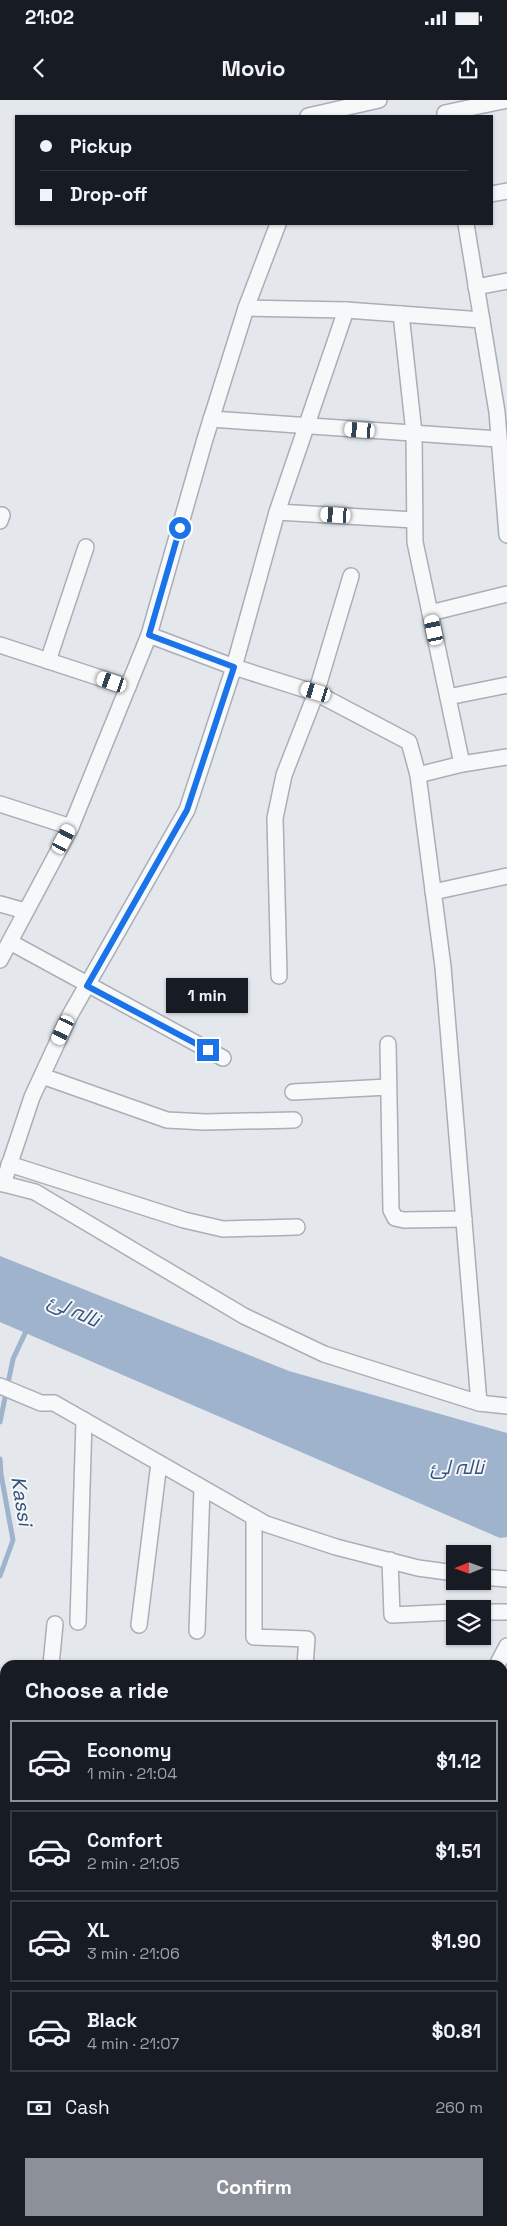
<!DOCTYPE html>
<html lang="en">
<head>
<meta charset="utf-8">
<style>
  :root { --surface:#171b24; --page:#20242c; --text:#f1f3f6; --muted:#9ea1a6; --line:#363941; --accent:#8c9099 }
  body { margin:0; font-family:"Space Grotesk",Cairo,sans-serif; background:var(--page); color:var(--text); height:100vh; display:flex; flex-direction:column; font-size:19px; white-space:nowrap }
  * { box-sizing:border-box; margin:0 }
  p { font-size:16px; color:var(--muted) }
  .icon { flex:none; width:28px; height:28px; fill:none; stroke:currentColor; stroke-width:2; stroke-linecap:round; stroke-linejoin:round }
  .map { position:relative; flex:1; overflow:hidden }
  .side { position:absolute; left:0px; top:1560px; width:508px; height:566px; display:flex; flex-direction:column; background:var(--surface); border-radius:15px 15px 0 0; box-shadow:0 1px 4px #0004 }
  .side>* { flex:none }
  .banner { position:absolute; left:15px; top:15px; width:478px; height:110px; border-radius:0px; box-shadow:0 1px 4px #0004; display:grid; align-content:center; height:110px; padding:0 25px; background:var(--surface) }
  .needle { width:32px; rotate:269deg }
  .buttons { position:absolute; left:446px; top:1445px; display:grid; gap:10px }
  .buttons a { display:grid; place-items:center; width:45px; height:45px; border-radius:0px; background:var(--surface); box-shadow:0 1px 4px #0004; font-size:25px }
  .end { position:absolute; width:22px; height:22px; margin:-11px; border:6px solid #1a73e8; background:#fff; box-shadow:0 0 0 2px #fff }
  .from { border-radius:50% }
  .bubble { position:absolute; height:35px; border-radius:0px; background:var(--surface); box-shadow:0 1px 4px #0004; font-size:16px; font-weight:600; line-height:35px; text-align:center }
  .car { position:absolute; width:15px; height:30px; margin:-15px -8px; border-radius:6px; box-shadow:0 0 4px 1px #0007; background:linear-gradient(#fff 24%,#345 0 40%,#fff 0 76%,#345 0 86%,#fff 0) }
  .banner b { display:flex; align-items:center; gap:18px; height:48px; font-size:19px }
  .banner b+b { border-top:1px solid var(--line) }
  .banner i { width:12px; height:12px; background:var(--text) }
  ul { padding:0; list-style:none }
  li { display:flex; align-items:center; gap:15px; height:82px; margin:0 10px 8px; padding:0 15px; border:2px solid var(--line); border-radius:0px }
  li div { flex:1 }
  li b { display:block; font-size:19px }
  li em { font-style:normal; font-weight:600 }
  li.on { border-color:var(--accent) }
  li>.icon { width:45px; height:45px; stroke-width:1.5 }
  h2 { padding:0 25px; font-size:22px; line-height:60px }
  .pay { display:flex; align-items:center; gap:12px; height:55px; padding:0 25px; font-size:19px }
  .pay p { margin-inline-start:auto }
  .cta { display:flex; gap:10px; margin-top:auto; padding:10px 25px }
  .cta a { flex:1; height:58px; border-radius:0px; background:var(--accent); color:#fff; font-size:20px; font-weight:600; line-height:58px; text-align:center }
  .status { display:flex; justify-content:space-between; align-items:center; height:35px; padding:0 25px; background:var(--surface); direction:ltr }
  .status svg { height:14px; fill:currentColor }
  header { display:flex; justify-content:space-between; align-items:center; height:65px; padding:0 25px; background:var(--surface); font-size:22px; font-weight:600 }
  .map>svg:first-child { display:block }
  .water { fill:#9fb4cc }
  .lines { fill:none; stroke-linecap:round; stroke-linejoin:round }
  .stream { stroke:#9fb4cc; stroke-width:5 }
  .street-casing { stroke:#a9aeb7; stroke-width:18 }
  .street { stroke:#f7f8fa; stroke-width:15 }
  .route { stroke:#1a73e8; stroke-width:6 }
  .labels { text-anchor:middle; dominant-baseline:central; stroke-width:4; stroke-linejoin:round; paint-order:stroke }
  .water-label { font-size:20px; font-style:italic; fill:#34527a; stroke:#f4f6f9 }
</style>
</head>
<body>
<div class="status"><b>21:02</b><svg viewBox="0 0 49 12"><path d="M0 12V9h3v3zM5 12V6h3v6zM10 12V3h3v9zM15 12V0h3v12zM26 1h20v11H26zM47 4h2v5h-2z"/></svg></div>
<header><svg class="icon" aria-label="back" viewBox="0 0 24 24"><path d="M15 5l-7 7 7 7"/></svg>Movio<svg class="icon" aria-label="share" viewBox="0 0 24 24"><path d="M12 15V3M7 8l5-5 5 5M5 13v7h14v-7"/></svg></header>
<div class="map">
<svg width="507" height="2126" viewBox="0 0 507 2126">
  <rect width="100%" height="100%" fill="#e4e7ec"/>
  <polygon class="water" points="0,1156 289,1271 507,1333 507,1437 500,1438 0,1222"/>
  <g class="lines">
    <g class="stream">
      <polyline points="0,1322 13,1259 28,1227"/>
      <polyline points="0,1359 1,1374 13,1440 0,1476"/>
    </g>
    <defs>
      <g id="street">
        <polyline points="445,13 507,0"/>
        <polyline points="308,16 379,0"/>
        <polyline points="491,94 507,91"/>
        <polyline points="466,124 497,312 507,435"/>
        <polyline points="476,187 507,181"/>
        <polyline points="246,208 346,210 482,220"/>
        <polyline points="401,214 414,333 415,442 462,664"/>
        <polyline points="211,319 498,339"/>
        <polyline points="277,412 414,420"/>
        <polyline points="0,421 2,415"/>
        <polyline points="430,513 507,494"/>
        <polyline points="149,535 234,567 316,593 409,642 418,675 443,867 479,1303"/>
        <polyline points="0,545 128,587"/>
        <polyline points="48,561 86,447"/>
        <polyline points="448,597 507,585"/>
        <polyline points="418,675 462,664 507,657"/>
        <polyline points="0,704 71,727"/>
        <polyline points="433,792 507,776"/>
        <polyline points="0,804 25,811"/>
        <polyline points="10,842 223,958"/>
        <polyline points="0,860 71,727 149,535 205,339 246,208 278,124"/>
        <polyline points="279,876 275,718 284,675 316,593 351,476"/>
        <polyline points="388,944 391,1110 395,1118 404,1120 464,1119"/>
        <polyline points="42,976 167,1020 205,1022 294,1020"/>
        <polyline points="293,992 388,987"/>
        <polyline points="9,1064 184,1120 223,1129 297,1127"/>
        <polyline points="0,1083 35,1092 244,1216 324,1254 479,1303 507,1306"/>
        <polyline points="3,1084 32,997 70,915 187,710 234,567 277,412 346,210"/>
        <polyline points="0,1286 41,1303 54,1303 266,1424 336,1447 418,1468 455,1473"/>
        <polyline points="254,1417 254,1537 307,1539 305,1565"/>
        <polyline points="390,1460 392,1515 455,1512"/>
        <polyline points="482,1477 507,1479"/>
        <polyline points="482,1512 507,1512"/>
        <polyline points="78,1522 84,1320"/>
        <polyline points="139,1525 159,1363"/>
        <polyline points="197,1531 202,1388"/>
        <polyline points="51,1565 55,1524"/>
        <polyline points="497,1565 507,1546"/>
        <polyline points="502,1619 507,1629"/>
        <polyline points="0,1642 5,1642"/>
        <polyline points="502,1657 507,1654"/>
        <polyline points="0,1756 5,1754"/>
        <polyline points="0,1883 5,1882"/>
        <polyline points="0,1924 5,1923"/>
        <polyline points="502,1925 507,1926"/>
        <polyline points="502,1967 507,1965"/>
        <polyline points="0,1985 5,1986"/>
        <polyline points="0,2058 5,2060"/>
        <polyline points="113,2126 113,2121"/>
        <polyline points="261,2126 262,2121"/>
        <polyline points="371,2126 371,2121"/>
        <polyline points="459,2126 459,2121"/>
      </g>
    </defs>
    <use href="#street" class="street-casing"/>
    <use href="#street" class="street"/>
  </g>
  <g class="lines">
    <polyline class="route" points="180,428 149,535 234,567 187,710 87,886 208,950"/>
  </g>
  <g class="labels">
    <g class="water-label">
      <text transform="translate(74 1210) rotate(24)">نالہ لئ</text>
      <text x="457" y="1367">نالہ لئ</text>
      <text transform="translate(22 1401) rotate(81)">Kassi</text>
    </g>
  </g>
</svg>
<div class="buttons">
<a><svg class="needle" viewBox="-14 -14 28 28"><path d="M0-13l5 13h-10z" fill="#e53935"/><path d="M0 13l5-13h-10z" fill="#9ea1a6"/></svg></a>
<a><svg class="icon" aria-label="layers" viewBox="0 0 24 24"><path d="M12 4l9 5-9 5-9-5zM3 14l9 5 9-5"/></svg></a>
</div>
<i class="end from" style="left:180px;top:428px"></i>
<i class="end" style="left:208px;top:950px"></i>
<div class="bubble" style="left:166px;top:878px;width:82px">1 min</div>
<i class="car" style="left:360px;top:330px;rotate:274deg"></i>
<i class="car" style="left:336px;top:415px;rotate:273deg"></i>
<i class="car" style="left:434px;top:530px;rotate:348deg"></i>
<i class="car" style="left:112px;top:582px;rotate:289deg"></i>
<i class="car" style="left:316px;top:592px;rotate:287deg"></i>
<i class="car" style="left:64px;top:739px;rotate:28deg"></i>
<i class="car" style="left:63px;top:930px;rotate:205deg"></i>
<div class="banner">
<b><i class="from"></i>Pickup</b>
<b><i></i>Drop-off</b>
</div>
<section class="side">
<h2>Choose a ride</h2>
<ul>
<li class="on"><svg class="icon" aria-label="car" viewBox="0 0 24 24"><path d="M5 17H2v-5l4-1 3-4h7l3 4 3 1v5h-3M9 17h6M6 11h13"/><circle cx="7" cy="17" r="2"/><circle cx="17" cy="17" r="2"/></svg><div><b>Economy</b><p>1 min · 21:04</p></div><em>$1.12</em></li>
<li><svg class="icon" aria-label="car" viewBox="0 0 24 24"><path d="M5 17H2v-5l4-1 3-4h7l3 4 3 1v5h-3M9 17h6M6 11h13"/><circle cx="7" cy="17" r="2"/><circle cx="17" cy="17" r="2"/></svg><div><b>Comfort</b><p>2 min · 21:05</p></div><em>$1.51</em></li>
<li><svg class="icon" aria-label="car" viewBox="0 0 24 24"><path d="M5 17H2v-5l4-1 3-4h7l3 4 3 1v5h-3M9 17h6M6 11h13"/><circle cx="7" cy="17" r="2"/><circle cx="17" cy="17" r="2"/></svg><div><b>XL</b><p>3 min · 21:06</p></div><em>$1.90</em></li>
<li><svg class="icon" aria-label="car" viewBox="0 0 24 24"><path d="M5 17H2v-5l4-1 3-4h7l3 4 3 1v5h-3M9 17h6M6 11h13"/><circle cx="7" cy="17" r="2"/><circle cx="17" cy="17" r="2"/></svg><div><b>Black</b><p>4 min · 21:07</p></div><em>$0.81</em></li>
</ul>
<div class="pay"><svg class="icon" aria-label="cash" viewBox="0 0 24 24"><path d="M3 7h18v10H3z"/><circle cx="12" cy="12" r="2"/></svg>Cash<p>260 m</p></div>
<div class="cta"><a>Confirm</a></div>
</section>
</div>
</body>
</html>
